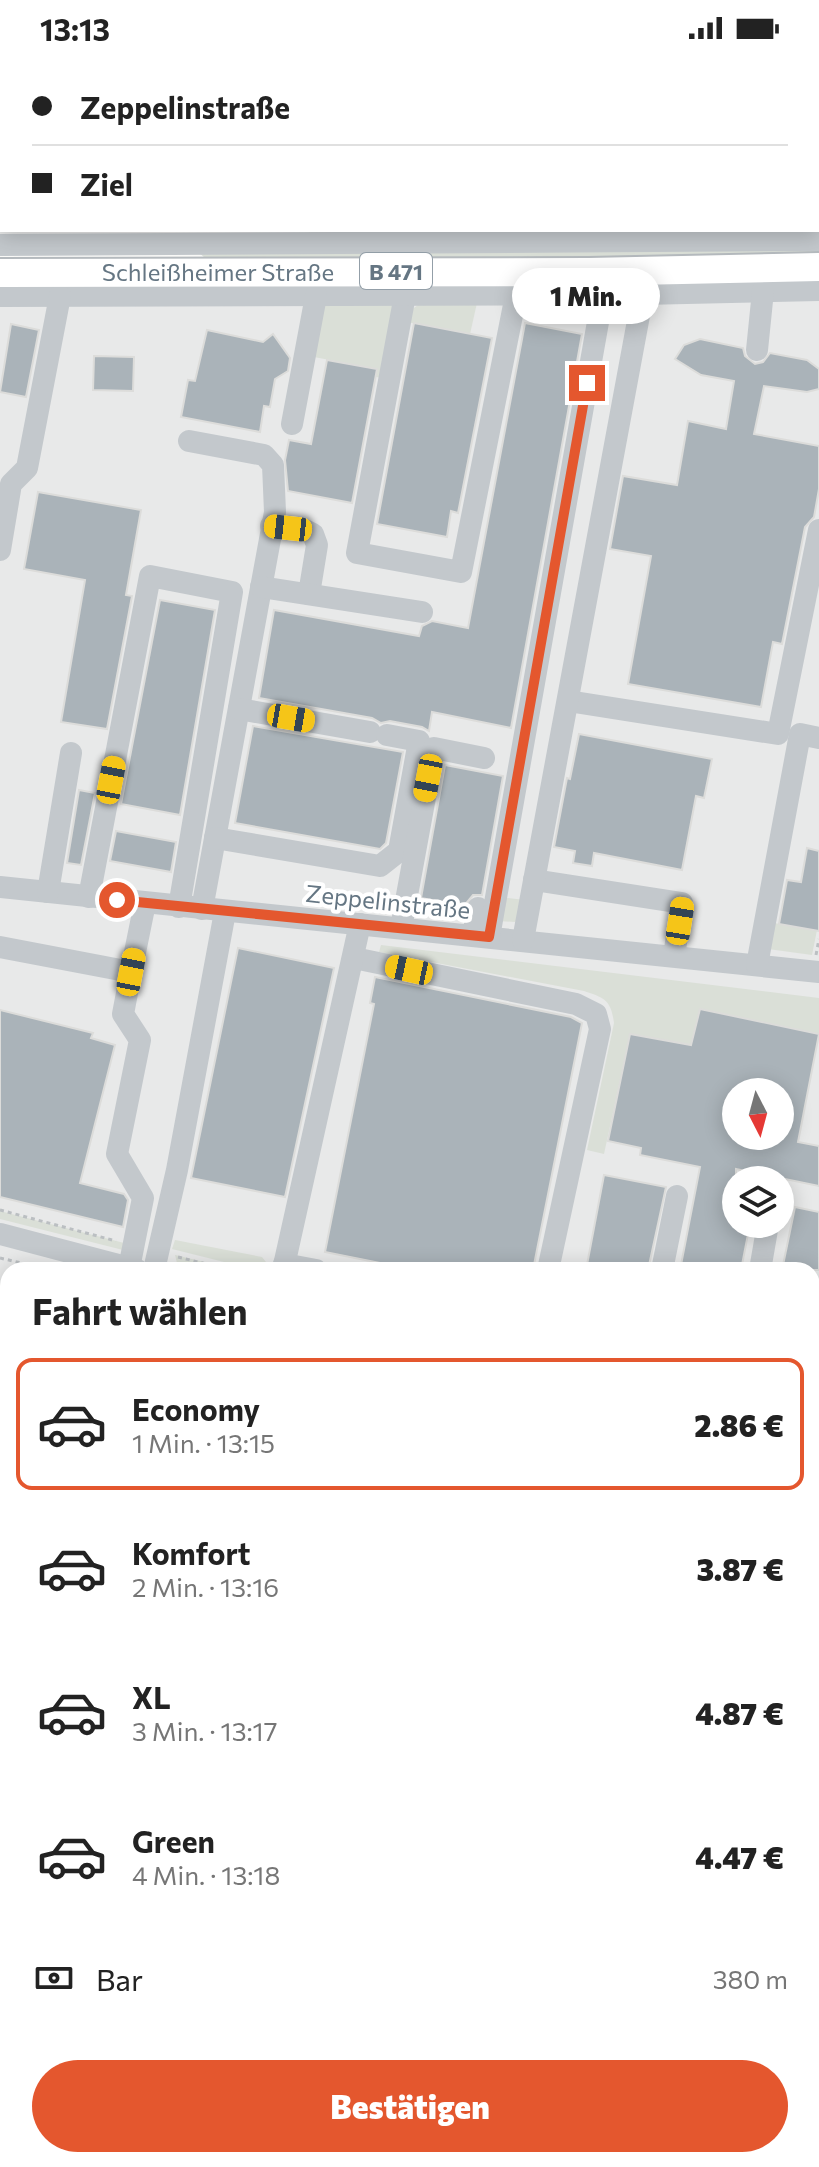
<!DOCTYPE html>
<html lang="de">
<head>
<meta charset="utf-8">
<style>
  :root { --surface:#fff; --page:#f2f2f2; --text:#222; --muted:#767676; --line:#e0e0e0; --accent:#e4572e }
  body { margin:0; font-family:Commissioner,sans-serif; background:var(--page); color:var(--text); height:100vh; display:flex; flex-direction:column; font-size:30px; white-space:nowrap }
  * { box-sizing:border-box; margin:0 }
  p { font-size:26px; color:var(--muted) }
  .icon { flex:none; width:44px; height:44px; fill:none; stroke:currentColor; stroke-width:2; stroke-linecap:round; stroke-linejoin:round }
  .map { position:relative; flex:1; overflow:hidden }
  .panel { position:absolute; left:0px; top:1206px; width:820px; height:906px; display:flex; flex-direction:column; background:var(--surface); border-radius:24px 24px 0 0; box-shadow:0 4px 20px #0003 }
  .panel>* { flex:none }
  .banner { position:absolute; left:0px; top:0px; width:820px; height:176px; box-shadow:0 4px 20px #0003; display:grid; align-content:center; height:176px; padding:0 32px; background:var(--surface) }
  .needle { width:52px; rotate:174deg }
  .buttons { position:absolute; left:722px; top:1022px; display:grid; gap:16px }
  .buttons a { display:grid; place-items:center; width:72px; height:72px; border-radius:50%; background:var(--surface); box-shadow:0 4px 20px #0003; font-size:40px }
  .end { position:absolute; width:36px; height:36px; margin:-18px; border:10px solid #e4572e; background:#fff; box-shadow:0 0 0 4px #fff }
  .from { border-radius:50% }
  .bubble { position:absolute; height:56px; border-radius:28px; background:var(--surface); box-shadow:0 4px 20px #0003; font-size:26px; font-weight:800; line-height:56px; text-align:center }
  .car { position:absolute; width:24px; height:48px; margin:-24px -12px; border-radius:10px; box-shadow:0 0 6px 2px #0007; background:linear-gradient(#f5c518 24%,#345 0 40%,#f5c518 0 76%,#345 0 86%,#f5c518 0) }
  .banner b { display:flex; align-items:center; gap:28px; height:76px; font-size:30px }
  .banner b+b { border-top:2px solid var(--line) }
  .banner i { width:20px; height:20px; background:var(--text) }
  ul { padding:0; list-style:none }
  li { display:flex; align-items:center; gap:24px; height:132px; margin:0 16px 12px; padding:0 16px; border:4px solid transparent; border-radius:16px }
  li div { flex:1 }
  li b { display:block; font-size:30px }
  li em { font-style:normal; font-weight:800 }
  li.active { border-color:var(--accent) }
  li>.icon { width:72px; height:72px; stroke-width:1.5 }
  h2 { padding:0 32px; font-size:36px; line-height:96px }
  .pay { display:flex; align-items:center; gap:20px; height:88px; padding:0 32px; font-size:30px }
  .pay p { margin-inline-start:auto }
  .primary-button { display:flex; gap:16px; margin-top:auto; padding:16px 32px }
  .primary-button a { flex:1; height:92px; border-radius:48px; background:var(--accent); color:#fff; font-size:32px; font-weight:800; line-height:92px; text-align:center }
  .status { display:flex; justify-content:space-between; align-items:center; height:56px; padding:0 40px; background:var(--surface); direction:ltr }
  .status svg { height:22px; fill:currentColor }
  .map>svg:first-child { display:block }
  .built { fill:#e8e9e9; fill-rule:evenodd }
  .grass { fill:#dadfd7 }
  .forest { fill:url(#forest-crowns) }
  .building { fill:#aab3b9; stroke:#dcdcda; stroke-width:2; fill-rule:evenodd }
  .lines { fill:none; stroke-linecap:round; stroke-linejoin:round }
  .major-casing { stroke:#b5babe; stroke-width:32 }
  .path { stroke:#bbbfc2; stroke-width:3; stroke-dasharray:4 4; stroke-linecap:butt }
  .minor { stroke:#c3c8cc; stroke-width:22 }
  .major { stroke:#fff; stroke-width:28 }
  .route { stroke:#e4572e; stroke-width:10 }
  .labels { text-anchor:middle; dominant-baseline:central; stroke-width:8; stroke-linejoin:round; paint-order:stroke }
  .shield { fill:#fff; stroke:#939fa8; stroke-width:2 }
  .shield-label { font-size:22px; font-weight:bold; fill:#657683 }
  .street-label { font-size:24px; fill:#657683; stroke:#fff }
</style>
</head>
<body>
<div class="status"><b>13:13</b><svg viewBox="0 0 49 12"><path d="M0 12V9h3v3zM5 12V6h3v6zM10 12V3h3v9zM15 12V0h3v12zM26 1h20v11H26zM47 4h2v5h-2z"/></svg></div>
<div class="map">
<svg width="819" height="2111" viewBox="0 0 819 2111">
  <defs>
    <pattern id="forest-crowns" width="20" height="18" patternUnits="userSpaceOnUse" patternTransform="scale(2)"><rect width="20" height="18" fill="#dadfd7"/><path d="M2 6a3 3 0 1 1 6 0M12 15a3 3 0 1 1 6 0" fill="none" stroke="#b4b9b4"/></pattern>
  </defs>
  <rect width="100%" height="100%" fill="#fafaf8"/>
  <g class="built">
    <path d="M0,0H819V177L0,182ZM2,2H818V174H2Z"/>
    <path d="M819,212V1632L812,1667V1214H8V1519L0,1517V213ZM736,1036H780V1080H736ZM736,1124H780V1168H736Z"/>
  </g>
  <g class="grass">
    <polygon points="309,174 673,174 309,180"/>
    <polygon points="819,192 819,199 568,206 211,207 198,196"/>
    <polygon points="324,247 397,247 383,322 376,321 377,313 314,301"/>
    <polygon points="421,247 477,247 470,278 406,266 408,256"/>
    <polygon points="501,841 525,844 522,861 515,866 497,865"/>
    <polygon points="436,845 471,851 470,856 459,855 458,861 445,860 446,851 435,850"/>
    <polygon points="774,867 817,874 812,899 768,893"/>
    <path d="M381,889L819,942V978L700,953L691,989L630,978L604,1098L587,1094L614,967C611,944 605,942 584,935L379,896Z"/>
    <polygon points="0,1155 128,1188 127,1195 0,1163"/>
    <polygon points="175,1184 262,1201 266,1206 275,1208 274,1214 256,1214 172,1193"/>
    <polygon points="175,1199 238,1214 206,1214 177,1207"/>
    <polygon points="0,1517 8,1519 8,2104 736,2104 735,2111 0,2111"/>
    <polygon points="819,1632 819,1780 812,1788 812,1667"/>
    <polygon points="812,1953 819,1954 819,2111 753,2111 754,2104 812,2104"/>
  </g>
  <polygon class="forest" points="819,1780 819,1954 812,1953 812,1788"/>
  <g class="building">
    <polygon points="414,267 492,282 458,457 451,455 447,481 377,468"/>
    <polygon points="525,267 582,278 511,672 432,656 429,675 422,671 390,665 381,667 372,662 259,642 274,554 419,580 422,570 432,565 468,572"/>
    <polygon points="11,268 39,274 26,341 0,336"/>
    <polygon points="207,274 263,286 273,278 290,302 288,315 275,323 270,351 264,350 260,376 181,361 188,324 195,325"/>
    <polygon points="700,283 743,292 745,300 755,308 763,306 770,297 807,304 819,313 819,333 807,336 764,330 754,378 819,390 819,433 814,461 805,471 782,588 773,586 761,651 628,628 651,500 610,493 623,420 677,429 688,365 726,373 734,325 701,319 675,303 684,289"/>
    <polygon points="94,300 134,301 133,335 93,334"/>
    <polygon points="327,304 377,313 352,447 288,435 285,404 289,384 311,388"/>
    <polygon points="38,436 141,454 126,539 132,540 107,673 61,666 85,524 24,513"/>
    <polygon points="160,544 215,554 180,759 121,748"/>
    <polygon points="253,670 403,696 386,787 380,793 235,767"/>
    <polygon points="579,678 712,703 704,742 696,740 682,814 594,797 592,810 573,807 575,795 554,791 567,722 570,723"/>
    <polygon points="445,709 503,720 482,839 473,839 464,850 421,842"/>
    <polygon points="79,734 95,737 81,809 67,807"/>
    <polygon points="116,775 176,786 171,816 110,805"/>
    <polygon points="807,792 819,795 819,875 779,868 787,824 801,826"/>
    <polygon points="238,892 334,912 285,1141 191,1122"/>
    <polygon points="375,921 571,961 582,967 533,1214 415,1214 325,1196 374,948 370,947"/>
    <path d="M700,953L819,978L798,1086L819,1090V1130L736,1113V1168H750L741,1214H680L700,1111L640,1099L641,1092L608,1085L630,978L691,989ZM736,1036H780V1080H736Z"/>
    <polygon points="0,954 93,977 91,982 115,989 80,1127 124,1138 128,1144 123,1171 0,1141"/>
    <polygon points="604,1119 666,1131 648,1214 586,1214"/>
    <polygon points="795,1151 819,1156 819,1214 782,1214"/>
  </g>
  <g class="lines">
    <defs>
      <polyline id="major" points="0,217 589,216 819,211"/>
    </defs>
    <use href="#major" class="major-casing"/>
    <g class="path">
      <polyline points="428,856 430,844"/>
      <polyline points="816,899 819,883"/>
      <polyline points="0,1154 116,1185"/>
      <polyline points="178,1201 230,1214"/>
      <polyline points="0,1202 51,1214"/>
      <polyline points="812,1358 819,1361"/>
      <polyline points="0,1515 8,1518"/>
      <polyline points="812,1767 819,1757"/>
      <polyline points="744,2111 746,2104"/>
    </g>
    <g class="minor">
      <polyline points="712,2 712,0"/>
      <polyline points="755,2 755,0"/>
      <polyline points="0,39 2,41"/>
      <polyline points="0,189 819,184"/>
      <polyline points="405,239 357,497 461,516 516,239"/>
      <polyline points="0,240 643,238 819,234"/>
      <polyline points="757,294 763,235"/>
      <polyline points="292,368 316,240"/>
      <polyline points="189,385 264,399 273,409 275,456 202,853"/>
      <polyline points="271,470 305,474 313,478 317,489 309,538"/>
      <polyline points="0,494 11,428 27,412 60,240"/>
      <polyline points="261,531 422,556"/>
      <polyline points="568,645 778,678 819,474"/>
      <polyline points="239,653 370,676"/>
      <polyline points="215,782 380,810 399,795 419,685 387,679"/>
      <polyline points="534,824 682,847 674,900"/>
      <polyline points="0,831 819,916"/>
      <polyline points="48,836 71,697"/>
      <polyline points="89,841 150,520 232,536 179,851"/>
      <polyline points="401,872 434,692 484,702"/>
      <polyline points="473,879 478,852"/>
      <polyline points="489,881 598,266 599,238"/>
      <polyline points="523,884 643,238"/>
      <polyline points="0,891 131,916 123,958 140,984 117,1098 143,1142 129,1212"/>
      <polyline points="354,902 576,948 596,958 600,973 548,1214"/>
      <polyline points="757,909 800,678 819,682"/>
      <polyline points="131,916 145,847"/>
      <polyline points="0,1178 137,1214"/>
      <polyline points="284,1208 316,1214"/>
      <polyline points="154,1214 177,1114 225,856"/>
      <polyline points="283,1214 360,868"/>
      <polyline points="662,1214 677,1140"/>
      <polyline points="760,1214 768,1168"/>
      <polyline points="812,1383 819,1384"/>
      <polyline points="0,1441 8,1406"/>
      <polyline points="812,1455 819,1427"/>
      <polyline points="0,1493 8,1496"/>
    </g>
    <use href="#major" class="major"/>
  </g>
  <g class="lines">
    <polyline class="route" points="117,844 489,881 587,327"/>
  </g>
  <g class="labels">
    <rect class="shield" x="360" y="197" width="72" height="36" rx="6"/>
    <g class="shield-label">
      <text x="396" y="215">B 471</text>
    </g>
    <g class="street-label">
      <text x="218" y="215">Schleißheimer Straße</text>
      <text transform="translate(388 845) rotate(6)">Zeppelinstraße</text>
    </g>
  </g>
</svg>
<div class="buttons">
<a><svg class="needle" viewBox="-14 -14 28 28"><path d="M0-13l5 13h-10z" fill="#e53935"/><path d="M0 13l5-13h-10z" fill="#767676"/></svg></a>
<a><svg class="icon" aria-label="layers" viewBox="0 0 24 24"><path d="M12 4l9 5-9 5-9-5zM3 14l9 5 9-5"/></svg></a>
</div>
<i class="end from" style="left:117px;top:844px"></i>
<i class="end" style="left:587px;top:327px"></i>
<div class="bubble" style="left:512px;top:212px;width:148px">1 Min.</div>
<i class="car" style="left:288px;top:472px;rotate:276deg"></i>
<i class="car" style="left:291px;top:662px;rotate:100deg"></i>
<i class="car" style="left:428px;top:722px;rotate:191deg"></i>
<i class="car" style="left:111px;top:724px;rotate:11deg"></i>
<i class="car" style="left:680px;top:865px;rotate:9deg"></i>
<i class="car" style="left:409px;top:914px;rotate:282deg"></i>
<i class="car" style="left:131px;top:916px;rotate:11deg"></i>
<div class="banner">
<b><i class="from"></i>Zeppelinstraße</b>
<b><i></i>Ziel</b>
</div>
<section class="panel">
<h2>Fahrt wählen</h2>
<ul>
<li class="active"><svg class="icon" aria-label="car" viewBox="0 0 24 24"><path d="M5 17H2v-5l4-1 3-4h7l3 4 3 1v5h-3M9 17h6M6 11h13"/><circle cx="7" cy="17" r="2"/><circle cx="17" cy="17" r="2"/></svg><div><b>Economy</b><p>1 Min. · 13:15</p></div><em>2.86 €</em></li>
<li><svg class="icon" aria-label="car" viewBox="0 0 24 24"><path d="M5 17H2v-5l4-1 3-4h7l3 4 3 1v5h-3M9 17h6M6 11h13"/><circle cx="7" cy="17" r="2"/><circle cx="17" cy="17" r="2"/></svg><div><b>Komfort</b><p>2 Min. · 13:16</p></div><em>3.87 €</em></li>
<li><svg class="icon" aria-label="car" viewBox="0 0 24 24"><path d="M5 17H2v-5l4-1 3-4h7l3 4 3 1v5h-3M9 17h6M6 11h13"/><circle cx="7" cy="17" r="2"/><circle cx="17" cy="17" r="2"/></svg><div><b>XL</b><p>3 Min. · 13:17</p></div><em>4.87 €</em></li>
<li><svg class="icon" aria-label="car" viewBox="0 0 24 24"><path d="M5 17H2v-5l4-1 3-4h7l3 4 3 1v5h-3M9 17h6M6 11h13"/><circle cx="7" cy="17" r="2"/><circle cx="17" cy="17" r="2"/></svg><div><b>Green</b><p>4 Min. · 13:18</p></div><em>4.47 €</em></li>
</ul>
<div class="pay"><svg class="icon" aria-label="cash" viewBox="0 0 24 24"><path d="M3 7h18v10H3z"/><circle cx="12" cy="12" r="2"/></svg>Bar<p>380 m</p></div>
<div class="primary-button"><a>Bestätigen</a></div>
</section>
</div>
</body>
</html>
